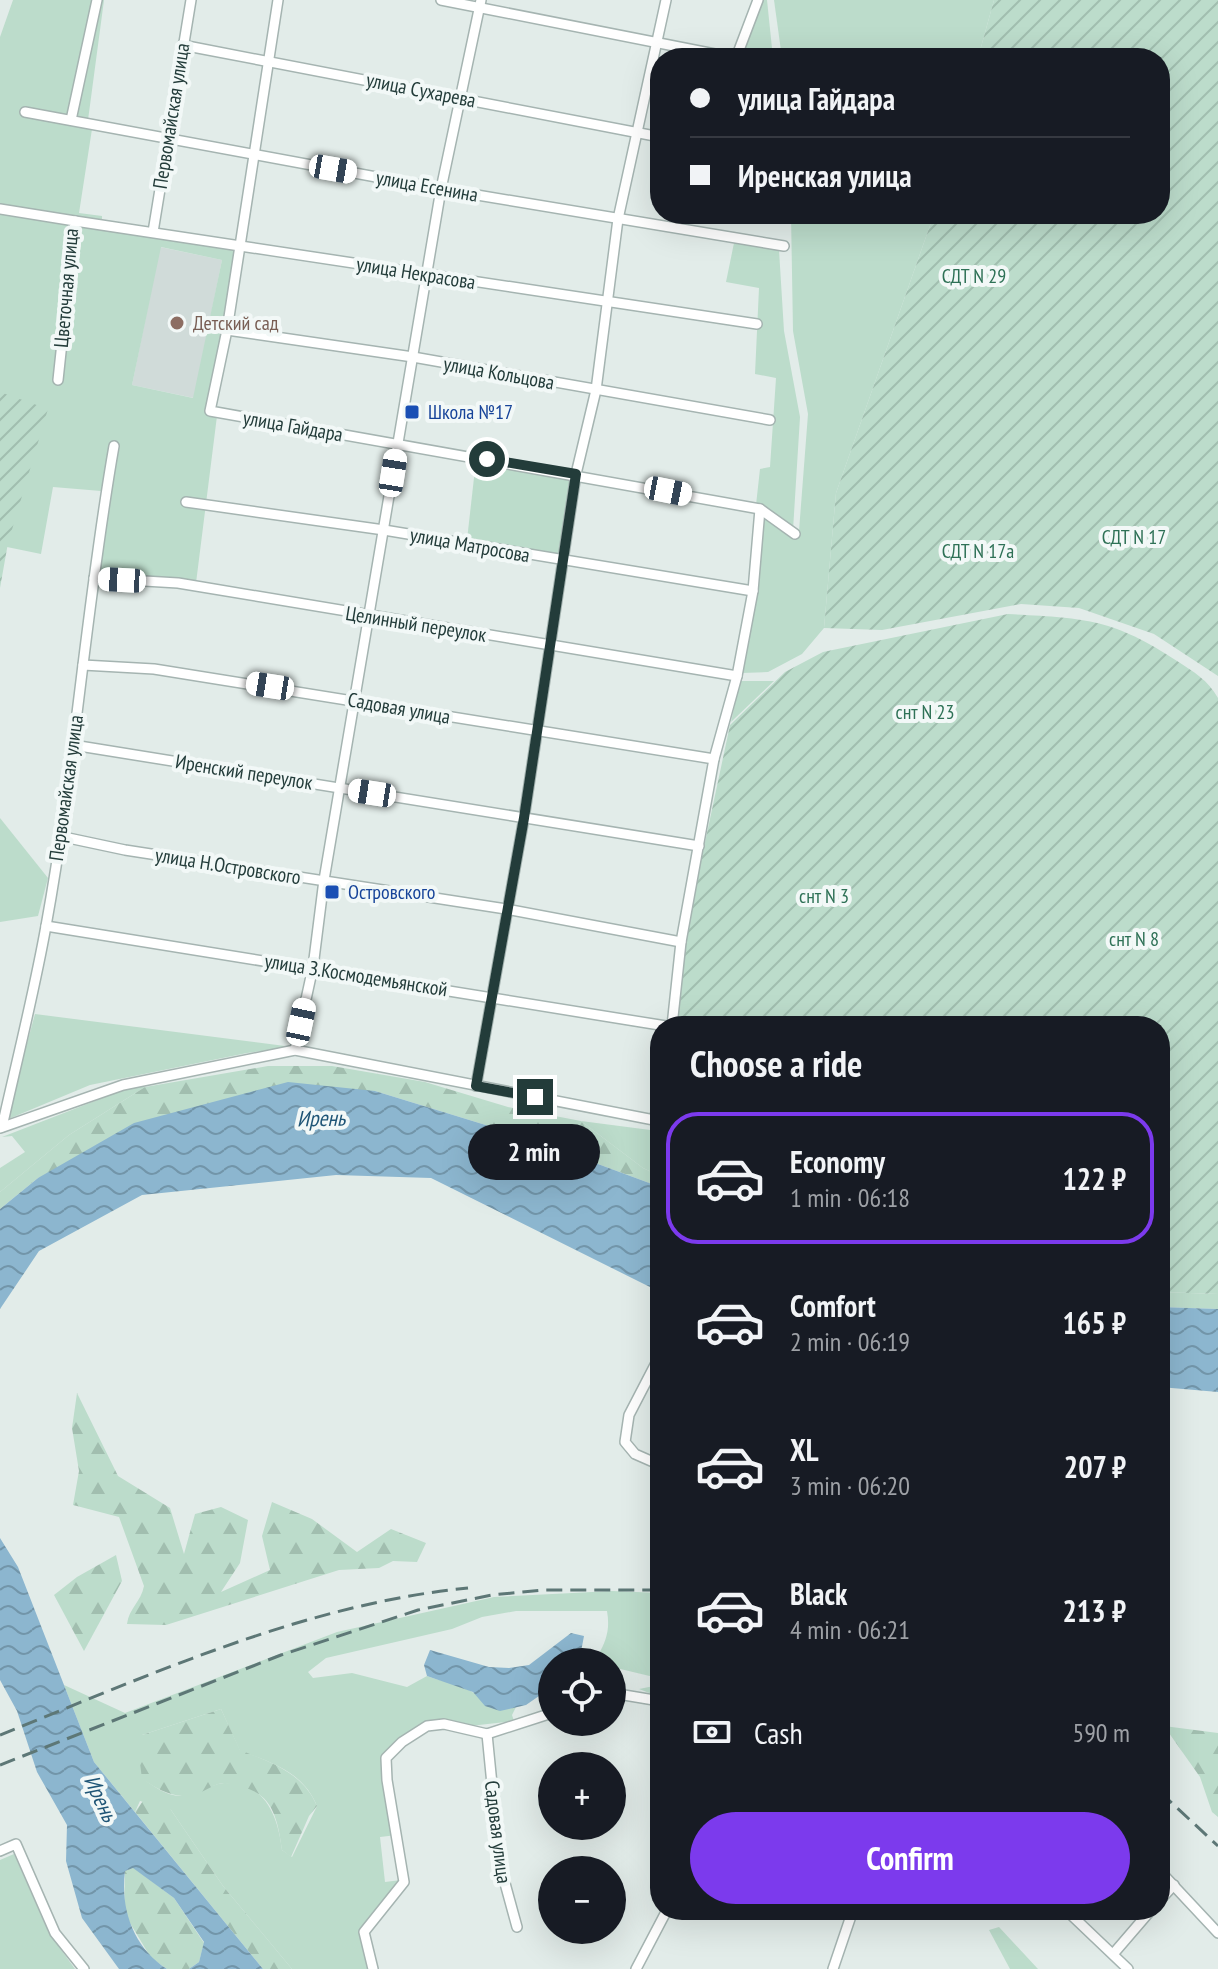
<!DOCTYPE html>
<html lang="en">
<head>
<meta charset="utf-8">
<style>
  :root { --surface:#171b24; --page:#242831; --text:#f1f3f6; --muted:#9ea1a6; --line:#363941; --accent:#7c3aed }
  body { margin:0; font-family:"PT Sans Narrow",sans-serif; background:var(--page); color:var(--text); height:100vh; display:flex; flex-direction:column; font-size:30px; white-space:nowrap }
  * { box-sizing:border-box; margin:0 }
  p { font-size:26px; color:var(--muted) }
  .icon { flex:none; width:44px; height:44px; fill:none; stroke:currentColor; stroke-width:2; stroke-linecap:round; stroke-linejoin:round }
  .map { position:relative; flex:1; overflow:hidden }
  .side { position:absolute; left:650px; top:1016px; width:520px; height:904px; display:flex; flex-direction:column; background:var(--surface); border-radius:32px; box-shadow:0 8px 32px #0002 }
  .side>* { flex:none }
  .top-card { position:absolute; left:650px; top:48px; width:520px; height:176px; border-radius:32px; box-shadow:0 8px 32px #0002; display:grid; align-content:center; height:176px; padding:0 40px; background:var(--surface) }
  .fabs { position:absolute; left:538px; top:1648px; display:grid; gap:16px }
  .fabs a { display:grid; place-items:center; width:88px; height:88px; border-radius:50%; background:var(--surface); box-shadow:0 8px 32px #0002; font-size:40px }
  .end { position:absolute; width:36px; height:36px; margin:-18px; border:10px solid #233c3a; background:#fff; box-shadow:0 0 0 4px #fff }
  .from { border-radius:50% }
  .bubble { position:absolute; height:56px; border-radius:28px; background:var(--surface); box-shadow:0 8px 32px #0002; font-size:26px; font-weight:600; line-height:56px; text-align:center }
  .car { position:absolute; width:24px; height:48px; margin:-24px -12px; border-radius:10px; box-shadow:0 0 6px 2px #0007; background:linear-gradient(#fff 24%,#345 0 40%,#fff 0 76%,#345 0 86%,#fff 0) }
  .top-card b { display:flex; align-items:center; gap:28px; height:76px; font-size:30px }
  .top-card b+b { border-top:2px solid var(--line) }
  .top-card i { width:20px; height:20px; background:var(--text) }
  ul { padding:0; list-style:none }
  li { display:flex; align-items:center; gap:24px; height:132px; margin:0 16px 12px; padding:0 24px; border:4px solid transparent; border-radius:32px }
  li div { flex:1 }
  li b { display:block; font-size:30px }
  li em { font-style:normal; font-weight:600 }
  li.on { border-color:var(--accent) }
  li>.icon { width:72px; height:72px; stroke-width:1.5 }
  h2 { padding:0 40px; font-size:36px; line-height:96px }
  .pay { display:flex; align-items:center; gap:20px; height:88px; padding:0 40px; font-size:30px }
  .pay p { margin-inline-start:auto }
  .button { display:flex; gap:16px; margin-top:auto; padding:16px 40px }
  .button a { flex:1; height:92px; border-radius:48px; background:var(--accent); color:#fff; font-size:32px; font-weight:600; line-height:92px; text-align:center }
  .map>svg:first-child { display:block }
  .built { fill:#d0dbd9 }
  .grass { fill:#bcdccb; fill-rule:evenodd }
  .forest { fill:url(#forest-firs) }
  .garden { fill:url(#garden-furrows) }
  .water { fill:url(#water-waves) }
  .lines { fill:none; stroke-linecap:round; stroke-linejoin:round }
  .minor-casing { stroke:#a5b4b1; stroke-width:12 }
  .minor { stroke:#fff; stroke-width:9 }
  .rail { stroke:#5d7776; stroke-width:3; stroke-dasharray:16 8; stroke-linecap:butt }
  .route { stroke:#233c3a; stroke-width:10 }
  .education-dot { fill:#8d6e63; stroke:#f2f8f7; stroke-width:3 }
  .transit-dot { fill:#1a4fb4; stroke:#f2f8f7; stroke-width:3 }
  .labels { text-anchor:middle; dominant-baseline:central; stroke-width:8; stroke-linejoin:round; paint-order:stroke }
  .street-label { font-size:20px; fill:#233c3a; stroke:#f2f8f7 }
  .park-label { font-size:20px; fill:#2e7156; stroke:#f2f8f7 }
  .education-label { font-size:20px; fill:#785e54; stroke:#f2f8f7; text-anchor:start }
  .transit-label { font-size:20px; fill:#164399; stroke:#f2f8f7; text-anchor:start }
  .water-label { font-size:22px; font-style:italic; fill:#1f5576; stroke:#f2f8f7 }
</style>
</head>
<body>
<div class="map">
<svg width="1218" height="1969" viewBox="0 0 1218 1969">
  <defs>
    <pattern id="forest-firs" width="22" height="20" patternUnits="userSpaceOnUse" patternTransform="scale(2)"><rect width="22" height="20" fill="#bcdccb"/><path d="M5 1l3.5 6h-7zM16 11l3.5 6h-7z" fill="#a1beaf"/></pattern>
    <pattern id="garden-furrows" width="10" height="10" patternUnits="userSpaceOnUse" patternTransform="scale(2)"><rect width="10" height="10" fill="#bcdccb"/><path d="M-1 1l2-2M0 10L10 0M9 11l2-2" fill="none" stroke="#a1beaf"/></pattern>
    <pattern id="water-waves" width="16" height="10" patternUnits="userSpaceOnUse" patternTransform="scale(2)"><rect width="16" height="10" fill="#8cb6cf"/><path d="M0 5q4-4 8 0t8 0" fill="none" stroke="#7295a9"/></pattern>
  </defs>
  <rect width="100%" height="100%" fill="#e2ece9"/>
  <polygon class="built" points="160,247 222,260 194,398 132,385"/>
  <g class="grass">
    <path d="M13,0H104L88,120L92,129L79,213L102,216V222L238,243L206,414L217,416L196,583L97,576L110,445L101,491L53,487L41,554L7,547L0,392V37ZM161,247L222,260L193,398L132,385Z"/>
    <polygon points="760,0 767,0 773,58 739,58"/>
    <polygon points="774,0 994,0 978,58 782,58"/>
    <polygon points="791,214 934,214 836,493 824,628 802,654 768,672 741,673 756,590 764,516 797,537 799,531 808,414 793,331"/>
    <polygon points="734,243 779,250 784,331 800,417 793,530 756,505 760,469 770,467 776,378 755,374 759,288 726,282"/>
    <polygon points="476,460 573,476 562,559 467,540"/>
    <polygon points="740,681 774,681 731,722"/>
    <polygon points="0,818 48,878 38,916 0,922"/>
    <polygon points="35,1014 293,1047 247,1053 90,1085 6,1120"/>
    <polygon points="131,1087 145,1087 69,1135 0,1192 0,1168 25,1152 12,1136 2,1137"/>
    <polygon points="581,1121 658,1131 656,1157 660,1159 660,1176 643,1168"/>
    <polygon points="1160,1292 1218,1294 1218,1309 1160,1307"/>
    <path d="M612,1591L660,1593V1697L639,1689L659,1685L658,1678L612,1667V1662H601L598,1655C607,1640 610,1628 607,1611H516L482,1617L452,1629L326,1658L308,1672L313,1678L352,1673L407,1687L427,1676C440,1681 453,1682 465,1688C489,1699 483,1715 516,1707L512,1715L514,1721L470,1726L426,1723L384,1757L397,1835L380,1837L385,1882L401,1880L361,1930L373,1969H292L223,1886L171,1810L140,1801L135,1812L94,1762L64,1685L125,1713L337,1632L494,1597ZM221,1709L240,1751C273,1763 303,1772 317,1806L292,1857L282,1850C278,1817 266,1782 224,1783C210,1784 196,1796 182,1796C168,1797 153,1786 142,1778V1735Z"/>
    <polygon points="14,1854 49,1933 75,1969 0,1969 0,1860"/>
    <polygon points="999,1927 1038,1969 1010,1969 989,1930"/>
  </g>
  <g class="forest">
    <polygon points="268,1066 332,1066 425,1082 508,1107 581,1121 643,1168 660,1176 660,1187 525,1137 375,1091 38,1178 0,1209 0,1192 69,1135 145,1087"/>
    <path d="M77,1393L118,1476L170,1508L184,1554L195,1514L221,1507L248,1520L240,1563L221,1592L270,1570L262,1536L272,1502L312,1519L357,1552L391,1529L426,1543L417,1562L393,1561L379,1568L339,1570L166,1625L127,1624C129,1608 141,1602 144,1586L119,1517L73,1505L79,1471L72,1428Z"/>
    <polygon points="116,1555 122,1581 84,1651 54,1595 77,1577"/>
    <path d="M221,1709L240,1750C272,1763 303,1773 317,1806L309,1816L291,1857L282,1850C278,1822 274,1794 242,1787C237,1786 228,1783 223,1783C209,1785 199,1798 182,1796C167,1795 155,1787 142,1779L138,1747L142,1735Z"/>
    <polygon points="1164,1726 1218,1733 1218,1817 1212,1812 1200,1777"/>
    <polygon points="145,1798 158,1798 171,1810 223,1886 292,1969 263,1969 135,1812"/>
    <polygon points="133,1867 174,1898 204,1943 199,1962 189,1969 167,1969 151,1958 124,1913 125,1871"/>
  </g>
  <g class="garden">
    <polygon points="994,0 1218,0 1218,676 1154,634 1079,608 1021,604 882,630 824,628 836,493 934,214 1160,214 1160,58 978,58"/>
    <polygon points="0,392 48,409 8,543 0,588"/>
    <path d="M1008,614C1083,618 1113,618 1177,661C1194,672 1208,680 1218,698V1294L1160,1292V1026H674L684,941L730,725L785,672L823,652Z"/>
  </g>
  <g class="water">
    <polygon points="288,1082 375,1091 525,1137 660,1187 660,1292 431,1178 336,1175 142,1195 39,1251 0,1309 0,1209 38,1178 134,1123"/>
    <polygon points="1160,1307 1218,1309 1218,1392 1160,1387"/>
    <path d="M0,1538L18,1567L94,1762L263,1969H189L199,1962L204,1942L174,1898L133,1868L125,1871C120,1910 134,1948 167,1969H119L82,1918L66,1861L67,1825L37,1772L17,1711L0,1680Z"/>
    <polygon points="571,1633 584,1636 579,1662 552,1662 552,1687 526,1705 500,1711 485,1706 473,1692 427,1676 424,1665 430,1650 489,1667 509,1668 529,1665"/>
  </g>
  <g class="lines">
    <defs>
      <g id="minor">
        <polyline points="278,0 227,330 210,411 760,509 795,534"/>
        <polyline points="441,0 735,58"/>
        <polyline points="182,45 660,137"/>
        <polyline points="736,58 758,0"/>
        <polyline points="25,112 441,189 784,246"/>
        <polyline points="71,120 97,0"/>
        <polyline points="0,209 75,221 58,380"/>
        <polyline points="75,221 757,324"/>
        <polyline points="153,232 191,0"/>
        <polyline points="227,330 413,357 770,420"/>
        <polyline points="186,502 384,530 753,591"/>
        <polyline points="94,578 178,583 737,676"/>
        <polyline points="83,665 154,669 714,759"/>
        <polyline points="73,745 699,846"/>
        <polyline points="59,836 125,850 506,909 681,942"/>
        <polyline points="46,926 666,1026"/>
        <polyline points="672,1026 681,942 714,759 737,676 753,591 760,509"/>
        <polyline points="295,1050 313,967 324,880 441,189 481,0"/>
        <polyline points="476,1086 524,818 576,474 596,390 618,219 666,0"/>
        <path d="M2,1127C17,1060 34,993 46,926C75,767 86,605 114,446"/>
        <polyline points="0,1128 123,1085 295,1050 654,1120 660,1097"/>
        <polyline points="656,1363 629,1415 625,1442 635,1454 660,1465"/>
        <polyline points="612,1693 660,1701"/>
        <polyline points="487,1734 500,1865 517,1927"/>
        <polyline points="0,1851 16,1844 55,1933 84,1969"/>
        <polyline points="1160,1871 1218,1933"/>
        <polyline points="1160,1900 1174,1885"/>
        <polyline points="1066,1910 1128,1969"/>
        <polyline points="1114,1953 1151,1910"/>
        <polyline points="373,1969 364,1932 404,1882 387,1780 386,1758 402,1742 427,1726 444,1724 487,1734 552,1713"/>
        <polyline points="636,1969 667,1910"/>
        <polyline points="833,1969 853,1910"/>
      </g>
    </defs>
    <use href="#minor" class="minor-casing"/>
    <use href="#minor" class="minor"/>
    <g class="rail">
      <path d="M0,1735C150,1675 305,1604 468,1588"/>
      <polyline points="0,1765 281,1655 418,1610 492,1595 543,1590 660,1590"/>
      <polyline points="1160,1792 1218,1846"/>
    </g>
  </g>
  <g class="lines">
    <polyline class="route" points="487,459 576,474 524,818 476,1086 535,1097"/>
  </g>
  <circle class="education-dot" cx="177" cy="323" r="8"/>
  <g class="transit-dot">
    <rect x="404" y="404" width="16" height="16" rx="4"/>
    <rect x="324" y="884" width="16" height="16" rx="4"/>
  </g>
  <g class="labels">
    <g class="street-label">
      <text transform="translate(421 90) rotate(11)">улица Сухарева</text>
      <text transform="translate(171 116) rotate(-81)">Первомайская улица</text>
      <text transform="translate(427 186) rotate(10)">улица Есенина</text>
      <text transform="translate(416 273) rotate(9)">улица Некрасова</text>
      <text transform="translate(66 288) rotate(-85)">Цветочная улица</text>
      <text transform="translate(499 373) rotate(10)">улица Кольцова</text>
      <text transform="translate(293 426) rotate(10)">улица Гайдара</text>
      <text transform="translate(470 545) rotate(10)">улица Матросова</text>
      <text transform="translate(416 624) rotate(9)">Целинный переулок</text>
      <text transform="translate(399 708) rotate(10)">Садовая улица</text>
      <text transform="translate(244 772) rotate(9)">Иренский переулок</text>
      <text transform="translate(66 788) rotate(-82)">Первомайская улица</text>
      <text transform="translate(228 866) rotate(9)">улица Н.Островского</text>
      <text transform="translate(356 975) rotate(9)">улица З.Космодемьянской</text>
      <text transform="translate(498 1832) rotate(83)">Садовая улица</text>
    </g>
    <g class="park-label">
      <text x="974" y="276">СДТ N 29</text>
      <text x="1134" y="537">СДТ N 17</text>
      <text x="978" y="551">СДТ N 17а</text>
      <text x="925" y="712">снт N 23</text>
      <text x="824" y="896">снт N 3</text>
      <text x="1134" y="939">снт N 8</text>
    </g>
    <g class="education-label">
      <text x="193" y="323">Детский сад</text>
    </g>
    <g class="transit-label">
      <text x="428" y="412">Школа №17</text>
      <text x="348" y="892">Островского</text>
    </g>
    <g class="water-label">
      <text transform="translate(321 1118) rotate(-1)">Ирень</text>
      <text transform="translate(101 1798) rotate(65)">Ирень</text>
    </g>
  </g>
</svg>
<div class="fabs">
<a><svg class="icon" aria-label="locate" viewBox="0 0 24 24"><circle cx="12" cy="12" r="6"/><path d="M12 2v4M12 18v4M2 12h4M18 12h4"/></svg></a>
<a>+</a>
<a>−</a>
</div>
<i class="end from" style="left:487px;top:459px"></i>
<i class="end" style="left:535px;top:1097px"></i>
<div class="bubble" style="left:468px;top:1124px;width:132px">2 min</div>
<i class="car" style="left:333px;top:169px;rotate:100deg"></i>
<i class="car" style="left:393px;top:473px;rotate:9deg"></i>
<i class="car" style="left:668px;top:491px;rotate:101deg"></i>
<i class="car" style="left:122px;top:580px;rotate:273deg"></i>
<i class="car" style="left:270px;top:686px;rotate:279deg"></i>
<i class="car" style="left:372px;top:793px;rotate:279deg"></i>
<i class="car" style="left:301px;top:1022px;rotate:12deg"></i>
<div class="top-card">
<b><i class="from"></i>улица Гайдара</b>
<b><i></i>Иренская улица</b>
</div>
<section class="side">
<h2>Choose a ride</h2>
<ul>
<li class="on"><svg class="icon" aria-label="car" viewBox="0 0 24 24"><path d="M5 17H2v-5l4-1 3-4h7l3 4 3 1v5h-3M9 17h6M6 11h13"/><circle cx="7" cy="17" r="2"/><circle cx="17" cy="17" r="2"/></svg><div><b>Economy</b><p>1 min · 06:18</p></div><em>122 ₽</em></li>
<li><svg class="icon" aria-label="car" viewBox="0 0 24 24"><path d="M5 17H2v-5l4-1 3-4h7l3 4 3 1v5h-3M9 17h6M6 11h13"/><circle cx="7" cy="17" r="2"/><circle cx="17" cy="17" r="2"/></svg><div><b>Comfort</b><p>2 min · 06:19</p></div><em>165 ₽</em></li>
<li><svg class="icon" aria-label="car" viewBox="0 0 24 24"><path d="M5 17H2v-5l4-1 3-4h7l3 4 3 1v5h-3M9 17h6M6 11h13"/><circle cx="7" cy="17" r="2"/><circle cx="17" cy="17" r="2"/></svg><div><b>XL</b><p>3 min · 06:20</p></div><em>207 ₽</em></li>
<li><svg class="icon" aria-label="car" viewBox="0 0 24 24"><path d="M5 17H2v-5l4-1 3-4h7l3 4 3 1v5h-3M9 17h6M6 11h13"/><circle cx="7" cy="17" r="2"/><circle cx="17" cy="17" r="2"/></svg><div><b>Black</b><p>4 min · 06:21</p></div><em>213 ₽</em></li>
</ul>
<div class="pay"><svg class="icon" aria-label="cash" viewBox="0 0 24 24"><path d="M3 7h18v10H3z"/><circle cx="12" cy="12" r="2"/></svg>Cash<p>590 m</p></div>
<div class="button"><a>Confirm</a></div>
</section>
</div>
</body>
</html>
